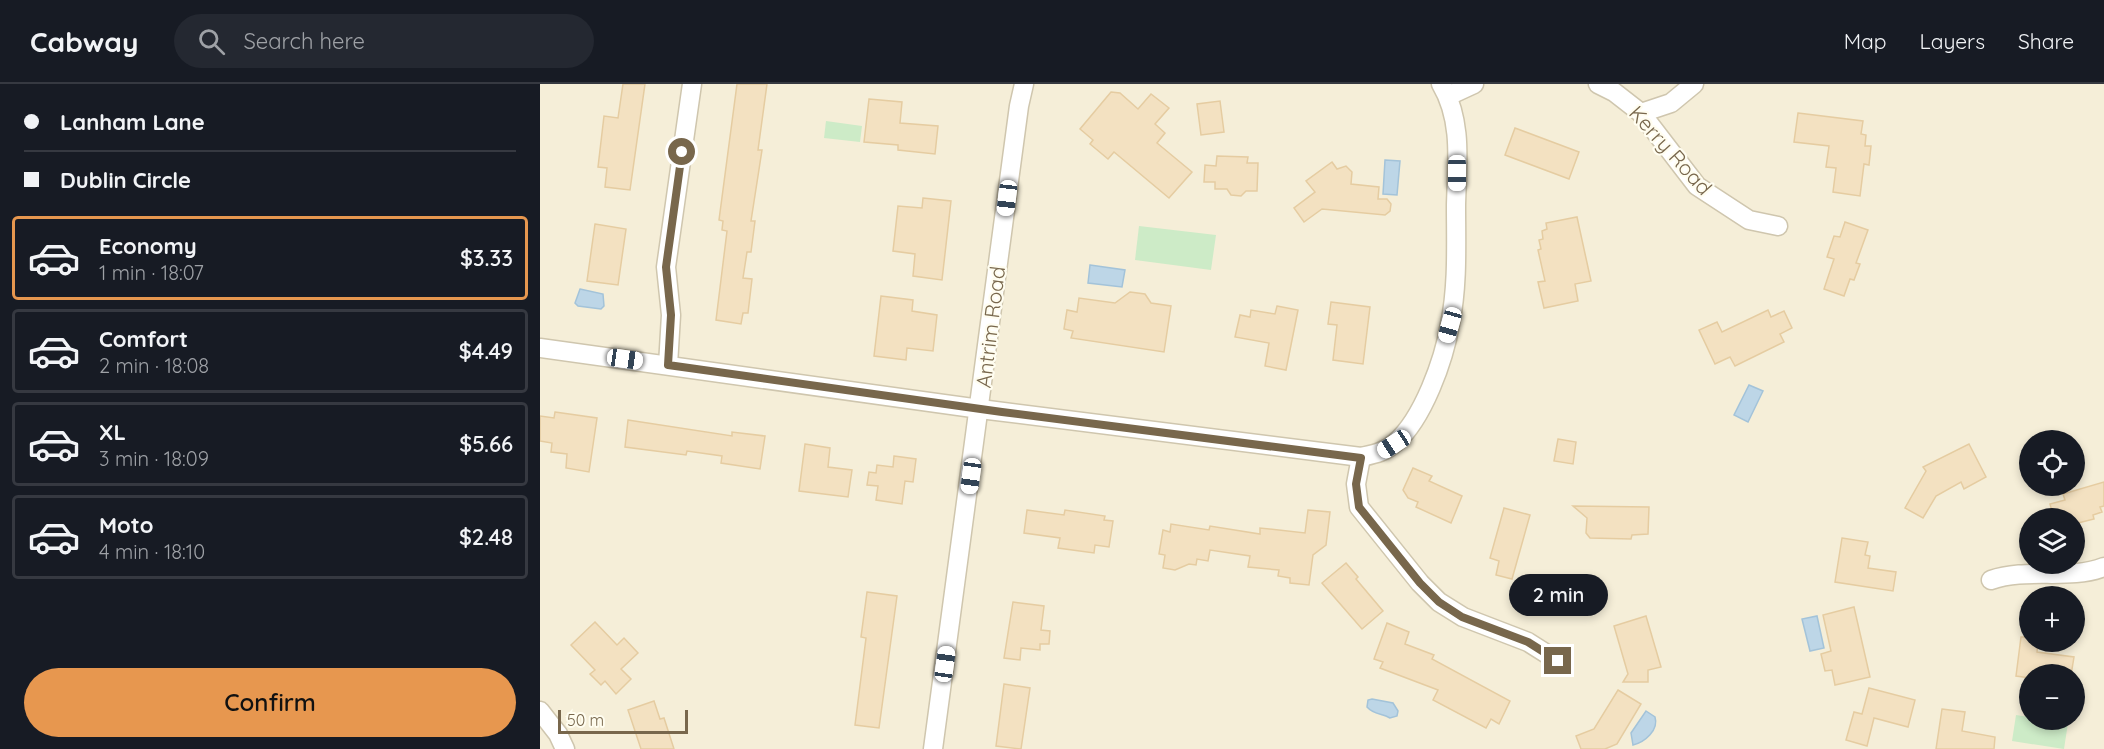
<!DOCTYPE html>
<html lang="en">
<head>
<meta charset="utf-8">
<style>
  :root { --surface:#171b24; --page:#242831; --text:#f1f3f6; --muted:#9ea1a6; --line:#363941; --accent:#e7974f }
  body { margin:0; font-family:Quicksand,sans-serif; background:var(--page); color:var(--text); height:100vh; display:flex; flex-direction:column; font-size:22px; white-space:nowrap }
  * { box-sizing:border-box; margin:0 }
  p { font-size:20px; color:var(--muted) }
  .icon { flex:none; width:33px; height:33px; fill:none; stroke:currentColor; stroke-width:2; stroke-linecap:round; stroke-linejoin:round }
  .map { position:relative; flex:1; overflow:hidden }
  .sheet { display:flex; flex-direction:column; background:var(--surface); width:540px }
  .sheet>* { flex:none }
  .top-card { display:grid; align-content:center; height:132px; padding:0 24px; background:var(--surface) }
  .buttons { position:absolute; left:1479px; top:346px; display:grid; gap:12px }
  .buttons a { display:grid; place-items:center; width:66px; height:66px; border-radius:50%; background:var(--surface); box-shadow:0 3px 9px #0003; font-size:30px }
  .scale { position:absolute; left:18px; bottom:15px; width:130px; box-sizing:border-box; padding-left:6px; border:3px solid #78674c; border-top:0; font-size:16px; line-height:21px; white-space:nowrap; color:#78674c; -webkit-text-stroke:4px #fffdf0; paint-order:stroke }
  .end { position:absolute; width:27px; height:27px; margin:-14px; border:8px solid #78674c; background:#fff; box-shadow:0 0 0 3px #fff }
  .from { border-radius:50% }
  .bubble { position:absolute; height:42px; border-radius:21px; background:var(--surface); box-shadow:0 3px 9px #0003; font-size:20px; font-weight:600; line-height:42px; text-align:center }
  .car { position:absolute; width:18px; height:36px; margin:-18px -9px; border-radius:8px; box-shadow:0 0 4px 2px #0007; background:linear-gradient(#fff 24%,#345 0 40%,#fff 0 76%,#345 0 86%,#fff 0) }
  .top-card b { display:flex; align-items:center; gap:21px; height:57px; font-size:22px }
  .top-card b+b { border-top:2px solid var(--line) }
  .top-card i { width:15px; height:15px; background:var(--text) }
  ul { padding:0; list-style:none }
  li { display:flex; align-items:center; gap:18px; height:84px; margin:0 12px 9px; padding:0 12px; border:3px solid var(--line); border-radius:6px }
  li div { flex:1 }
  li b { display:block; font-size:22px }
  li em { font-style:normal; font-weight:600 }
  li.active { border-color:var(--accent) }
  li>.icon { width:54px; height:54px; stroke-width:1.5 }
  .primary-button { display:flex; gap:12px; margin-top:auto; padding:12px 24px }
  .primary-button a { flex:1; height:69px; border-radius:36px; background:var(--accent); color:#111; font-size:24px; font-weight:600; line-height:69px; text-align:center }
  header { display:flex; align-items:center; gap:36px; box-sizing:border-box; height:84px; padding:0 30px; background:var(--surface); border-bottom:2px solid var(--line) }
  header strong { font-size:28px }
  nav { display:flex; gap:33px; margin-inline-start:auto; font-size:21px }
  .search { width:420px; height:54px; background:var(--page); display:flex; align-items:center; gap:15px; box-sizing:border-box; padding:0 21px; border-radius:33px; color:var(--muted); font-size:22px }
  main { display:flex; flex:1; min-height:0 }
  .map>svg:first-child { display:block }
  .residential { fill:#f5eed8; fill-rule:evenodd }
  .green { fill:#cdebc7 }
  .water { fill:#bdd6e7; stroke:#a3c3d9; stroke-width:1.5 }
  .building { fill:#f3e1c1; stroke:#e5cca1; stroke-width:1.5 }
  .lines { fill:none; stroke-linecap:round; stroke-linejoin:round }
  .minor-casing { stroke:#cfc6ae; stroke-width:21 }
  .minor { stroke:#fff; stroke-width:18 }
  .route { stroke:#78674c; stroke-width:8 }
  .labels { text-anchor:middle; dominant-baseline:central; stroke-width:4.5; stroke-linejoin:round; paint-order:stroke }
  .street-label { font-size:21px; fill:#78674c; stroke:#fffdf0 }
</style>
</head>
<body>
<header>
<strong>Cabway</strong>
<div class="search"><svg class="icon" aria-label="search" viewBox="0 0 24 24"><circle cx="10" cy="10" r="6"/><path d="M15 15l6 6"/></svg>Search here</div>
<nav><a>Map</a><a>Layers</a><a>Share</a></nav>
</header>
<main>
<section class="sheet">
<div class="top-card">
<b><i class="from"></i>Lanham Lane</b>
<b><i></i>Dublin Circle</b>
</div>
<ul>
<li class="active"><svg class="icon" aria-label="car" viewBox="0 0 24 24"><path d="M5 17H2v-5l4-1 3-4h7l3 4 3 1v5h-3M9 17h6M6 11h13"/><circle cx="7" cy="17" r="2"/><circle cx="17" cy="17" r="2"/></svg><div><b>Economy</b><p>1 min · 18:07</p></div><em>$3.33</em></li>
<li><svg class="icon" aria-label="car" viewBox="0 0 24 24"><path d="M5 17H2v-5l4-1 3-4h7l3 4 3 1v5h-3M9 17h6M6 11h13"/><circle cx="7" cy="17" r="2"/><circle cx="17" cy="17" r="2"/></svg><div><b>Comfort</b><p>2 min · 18:08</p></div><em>$4.49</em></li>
<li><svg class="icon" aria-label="car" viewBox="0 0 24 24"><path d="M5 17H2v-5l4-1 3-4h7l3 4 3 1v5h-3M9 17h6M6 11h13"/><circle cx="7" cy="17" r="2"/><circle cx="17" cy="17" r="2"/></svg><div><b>XL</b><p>3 min · 18:09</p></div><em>$5.66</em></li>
<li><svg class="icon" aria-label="car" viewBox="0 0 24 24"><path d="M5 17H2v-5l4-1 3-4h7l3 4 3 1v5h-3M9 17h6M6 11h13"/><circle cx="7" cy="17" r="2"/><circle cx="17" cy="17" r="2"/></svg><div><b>Moto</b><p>4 min · 18:10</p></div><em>$2.48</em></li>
</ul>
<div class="primary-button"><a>Confirm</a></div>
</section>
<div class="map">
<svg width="1564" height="665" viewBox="0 0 1564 665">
  <rect width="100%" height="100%" fill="#fdfaea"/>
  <path class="residential" d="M0,0H1564V665H0ZM1490,357H1534V402H1490ZM1490,435H1534V480H1490ZM1490,513H1534V558H1490ZM1490,591H1534V636H1490Z"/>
  <g class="green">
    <polygon points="286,37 322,42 320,58 284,54"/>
    <polygon points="599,142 676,151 671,186 595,176"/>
    <polygon points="1476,631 1489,633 1490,636 1528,639 1524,665 1472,657"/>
  </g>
  <g class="water">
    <polygon points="845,76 860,77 857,111 843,110"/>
    <polygon points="550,181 585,186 582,203 548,199"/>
    <polygon points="40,205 63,210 64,222 61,225 38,222 35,219"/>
    <polygon points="1209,301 1223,307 1208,338 1194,331"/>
    <polygon points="1277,532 1284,564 1270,567 1262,535"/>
    <path d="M832,615L853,619L858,627L857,632L850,634C842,629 834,631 827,623L828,616Z"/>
    <path d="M1106,627L1115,633C1119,646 1105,658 1093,661L1091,649Z"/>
  </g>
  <g class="building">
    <polygon points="83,0 105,0 90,106 65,103 67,84 58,83 64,32 78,34"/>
    <polygon points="197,0 227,0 218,66 222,66 211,137 215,137 211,168 207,168 203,194 212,195 208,229 203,229 201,240 176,236 187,147 182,146 183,137 179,136"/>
    <polygon points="571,8 580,9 598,25 611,10 629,24 615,40 625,49 617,59 652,88 629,114 574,68 568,75 550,60 553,56 540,45"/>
    <polygon points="329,15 362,18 360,39 398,42 395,70 358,66 358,61 324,58"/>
    <polygon points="680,17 684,48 661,51 657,20"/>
    <polygon points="1258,29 1323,37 1321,50 1326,51 1325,62 1331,62 1329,81 1324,80 1320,112 1293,108 1296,84 1286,83 1289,62 1254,58"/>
    <polygon points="975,44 1039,68 1029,95 965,71"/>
    <polygon points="677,72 708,73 707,79 718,79 717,107 706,107 701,112 691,111 687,105 675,105 675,98 664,98 665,81 676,82"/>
    <polygon points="792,78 797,85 806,82 812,88 811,100 839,103 838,115 847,115 851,120 850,127 845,131 782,125 764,138 754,124 775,108 766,97"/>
    <polygon points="383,114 411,117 402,196 373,192 375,170 353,167 358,122 382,124"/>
    <polygon points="1037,133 1051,197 1035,200 1038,217 1004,224 998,198 1005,197 998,166 1001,165 999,156 1003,155 1002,147 1007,145 1006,139"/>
    <polygon points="1305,138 1328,146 1316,179 1320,180 1314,196 1310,195 1304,212 1284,205 1294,175 1287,173 1294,152 1300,153"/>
    <polygon points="55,140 86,145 78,201 47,197"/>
    <polygon points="590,208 605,210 611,219 631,222 624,268 531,254 533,247 524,245 527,226 537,228 539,214 575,219"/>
    <polygon points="341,212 373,216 372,227 397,231 393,267 367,264 366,276 334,272"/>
    <polygon points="791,218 830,223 823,280 793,276 797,241 788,240"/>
    <polygon points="737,222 758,226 746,286 725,282 729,259 695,253 700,231 710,233 711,226 735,230"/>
    <polygon points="1228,226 1231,233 1244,227 1252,244 1240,250 1244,258 1195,282 1190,273 1175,280 1159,246 1177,238 1182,248"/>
    <polygon points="15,328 57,334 49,388 26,384 27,370 11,368 12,359 0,357 0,332 14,334"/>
    <polygon points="88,336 192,352 192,348 225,352 220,385 181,379 182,372 147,367 146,371 85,363"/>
    <polygon points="1018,355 1036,358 1033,380 1014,377"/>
    <polygon points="265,360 290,364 288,383 312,386 308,413 259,407"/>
    <polygon points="1429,360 1446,393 1424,405 1421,398 1396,412 1383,434 1365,424 1386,387 1383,383"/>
    <polygon points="354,372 376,375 373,398 365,397 362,420 336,416 338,402 327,401 329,388 336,389 337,381 353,383"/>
    <polygon points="873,384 892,392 889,397 922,412 911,439 876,423 878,418 868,414 863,406"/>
    <polygon points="1564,398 1564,422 1560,423 1562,428 1553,431 1554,435 1534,440 1534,435 1514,435 1510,420 1525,416 1523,410"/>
    <polygon points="1033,422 1109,423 1108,450 1092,451 1091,455 1050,454 1046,449 1047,434"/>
    <polygon points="964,424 990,431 972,495 956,491 959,477 950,474"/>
    <polygon points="487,426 524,431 525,426 565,432 564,436 573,437 569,463 555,461 554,469 518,464 520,454 484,449"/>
    <polygon points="768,426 790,428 786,461 773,471 769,501 750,499 750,494 738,492 739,486 708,483 710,472 670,466 668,477 657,475 656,481 649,480 635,486 623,484 625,471 619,470 623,446 630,448 631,440 669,446 670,442 720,450 720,444 765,449"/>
    <polygon points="1302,454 1328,458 1325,471 1330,472 1328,484 1356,488 1353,507 1295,498"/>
    <polygon points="806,479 818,493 816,495 843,527 822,545 782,499"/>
    <polygon points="327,508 357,512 339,644 315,641 326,554 321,553"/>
    <polygon points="473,518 504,522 501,546 510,547 509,560 500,560 500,566 481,564 480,576 464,574"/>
    <polygon points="1314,523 1330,593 1295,601 1292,586 1285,587 1281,570 1291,567 1283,531"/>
    <polygon points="1106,532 1121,583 1108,586 1108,598 1083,598 1088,590 1074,542"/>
    <polygon points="55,538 77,561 84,554 98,569 81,585 91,595 76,610 65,597 61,601 50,590 55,586 31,561"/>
    <polygon points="847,539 869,548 865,560 894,571 892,575 970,617 959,640 951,635 946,644 893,616 898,606 840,584 843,578 834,575"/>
    <polygon points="1481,553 1490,553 1490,558 1498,558 1497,568 1534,573 1531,591 1490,591 1490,594 1476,592"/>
    <polygon points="464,600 490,604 481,665 456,662"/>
    <polygon points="1329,604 1375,616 1368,643 1334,634 1327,662 1306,656 1314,628 1322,630"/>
    <polygon points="1078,606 1101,620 1077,660 1065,665 1041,665 1036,652 1054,645"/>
    <polygon points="114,617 120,635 124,634 134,665 101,665 88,626"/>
    <polygon points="1402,625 1425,628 1422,647 1455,653 1454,665 1396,665"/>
  </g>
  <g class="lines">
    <defs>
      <g id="minor">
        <polyline points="1058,0 1074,8 1101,29 1157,102 1209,136 1238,142"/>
        <polyline points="908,12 934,0"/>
        <polyline points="1101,29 1131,19 1154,0"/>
        <path d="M0,264L440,325L821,373C834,370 845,368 855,359C883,335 904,276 910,240C918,201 916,160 916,121C917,80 923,37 901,0"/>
        <polyline points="128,281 131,231 126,183 152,0"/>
        <polyline points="821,373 816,400 819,423 880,499 899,518 923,533 988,558 1018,577"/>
        <path d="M1451,496C1488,483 1528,497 1564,483"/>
        <polyline points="0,627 18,650 25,665"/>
        <polyline points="393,665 479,22 484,0"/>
      </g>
    </defs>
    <use href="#minor" class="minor-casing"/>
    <use href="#minor" class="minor"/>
  </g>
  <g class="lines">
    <polyline class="route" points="142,68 126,183 131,231 128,281 462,328 821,374 816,400 819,423 880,499 899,518 922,533 988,558 1018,577"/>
  </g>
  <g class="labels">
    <g class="street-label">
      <text transform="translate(1131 66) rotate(48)">Kerry Road</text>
      <text transform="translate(450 243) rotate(-83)">Antrim Road</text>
    </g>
  </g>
</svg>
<div class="buttons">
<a><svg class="icon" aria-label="locate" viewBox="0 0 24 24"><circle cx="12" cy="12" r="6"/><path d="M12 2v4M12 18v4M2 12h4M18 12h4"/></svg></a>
<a><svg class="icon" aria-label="layers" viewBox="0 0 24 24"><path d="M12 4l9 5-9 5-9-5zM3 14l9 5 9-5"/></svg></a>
<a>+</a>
<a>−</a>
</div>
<div class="scale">50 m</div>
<i class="end from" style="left:142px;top:68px"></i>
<i class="end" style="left:1018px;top:577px"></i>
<div class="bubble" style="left:969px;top:490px;width:99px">2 min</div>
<i class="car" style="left:917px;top:89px;rotate:180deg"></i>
<i class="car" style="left:467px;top:114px;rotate:187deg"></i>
<i class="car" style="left:910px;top:241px;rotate:196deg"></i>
<i class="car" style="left:85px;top:275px;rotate:98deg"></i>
<i class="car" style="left:854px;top:360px;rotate:237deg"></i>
<i class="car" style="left:431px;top:392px;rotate:188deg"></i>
<i class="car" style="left:405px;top:580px;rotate:8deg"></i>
</div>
</main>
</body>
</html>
